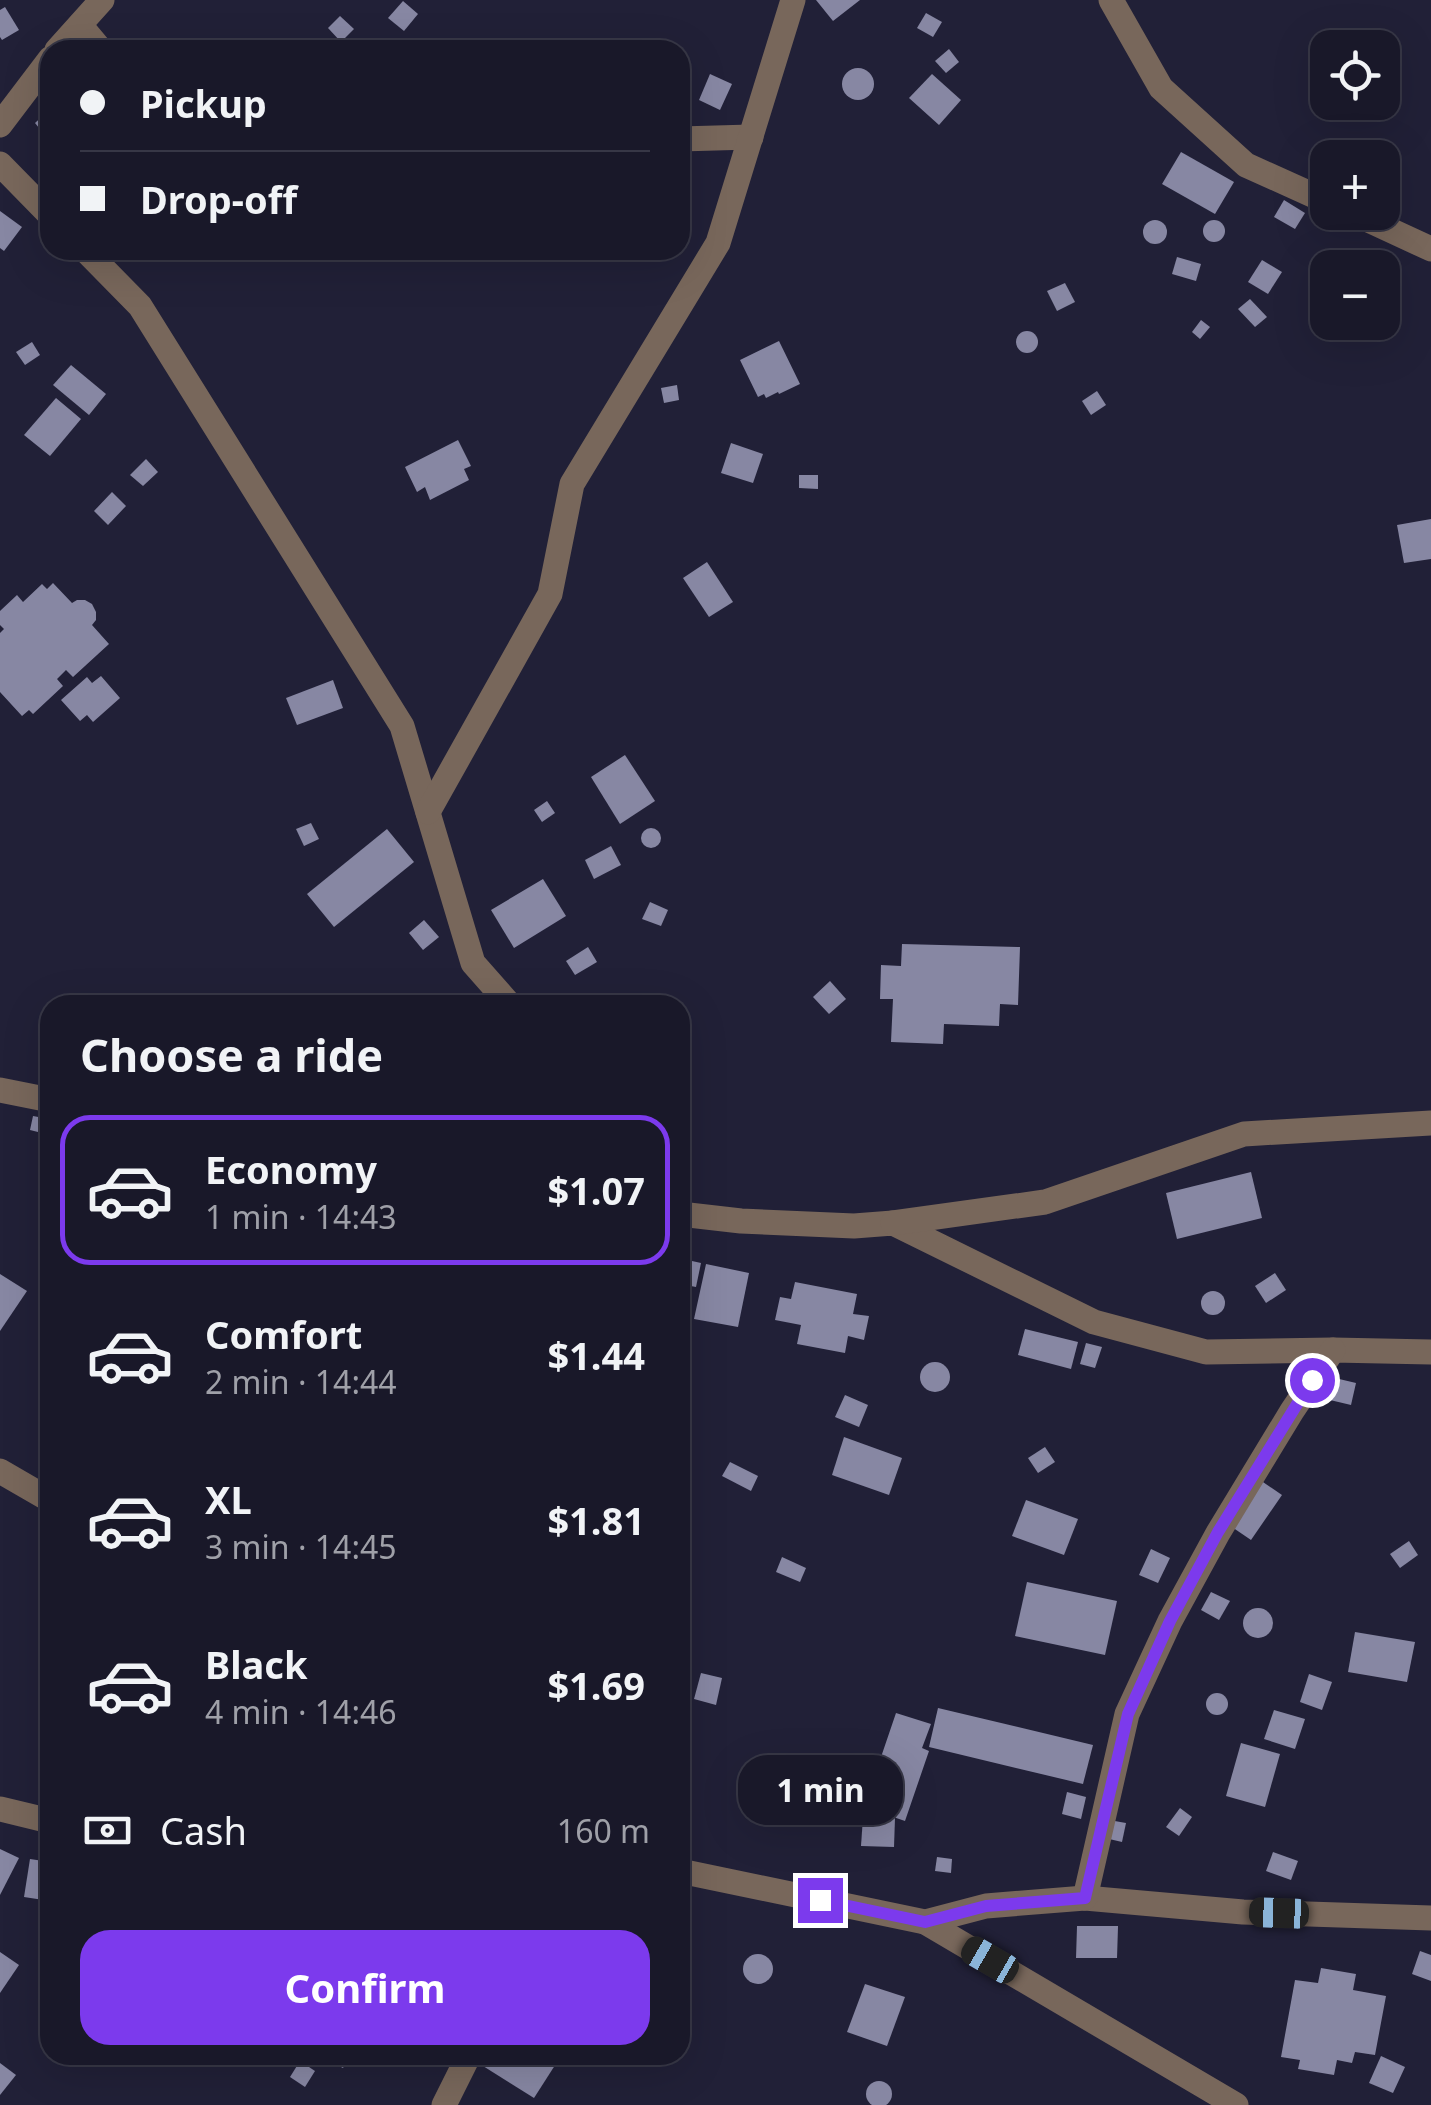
<!DOCTYPE html>
<html lang="en">
<head>
<meta charset="utf-8">
<style>
  :root { --surface:#191829; --page:#222131; --text:#f1f3f6; --muted:#9fa0a8; --line:#373746; --accent:#7c3aed }
  body { margin:0; font-family:"Noto Sans",sans-serif; background:var(--page); color:var(--text); height:100vh; display:flex; flex-direction:column; font-size:38px; white-space:nowrap }
  * { box-sizing:border-box; margin:0 }
  p { font-size:32px; color:var(--muted) }
  .icon { flex:none; width:55px; height:55px; fill:none; stroke:currentColor; stroke-width:2; stroke-linecap:round; stroke-linejoin:round }
  .map { position:relative; flex:1; overflow:hidden }
  .panel { position:absolute; left:40px; top:995px; width:650px; height:1070px; display:flex; flex-direction:column; background:var(--surface); border-radius:30px; box-shadow:0 10px 40px #0002,0 0 0 2px var(--line) }
  .panel>* { flex:none }
  .top-card { position:absolute; left:40px; top:40px; width:650px; height:220px; border-radius:30px; box-shadow:0 10px 40px #0002,0 0 0 2px var(--line); display:grid; align-content:center; height:220px; padding:0 40px; background:var(--surface) }
  .controls { position:absolute; left:1310px; top:30px; display:grid; gap:20px }
  .controls a { display:grid; place-items:center; width:90px; height:90px; border-radius:20px; background:var(--surface); box-shadow:0 10px 40px #0002,0 0 0 2px var(--line); font-size:50px }
  .end { position:absolute; width:45px; height:45px; margin:-22px; border:12px solid #7c3aed; background:#fff; box-shadow:0 0 0 5px #fff }
  .from { border-radius:50% }
  .bubble { position:absolute; height:70px; border-radius:30px; background:var(--surface); box-shadow:0 10px 40px #0002,0 0 0 2px var(--line); font-size:32px; font-weight:700; line-height:70px; text-align:center }
  .car { position:absolute; width:30px; height:60px; margin:-30px -15px; border-radius:12px; box-shadow:0 0 8px 2px #0007; background:linear-gradient(#222 24%,#8ab4d8 0 40%,#222 0 76%,#8ab4d8 0 86%,#222 0) }
  .top-card b { display:flex; align-items:center; gap:35px; height:95px; font-size:38px }
  .top-card b+b { border-top:2px solid var(--line) }
  .top-card i { width:25px; height:25px; background:var(--text) }
  ul { padding:0; list-style:none }
  li { display:flex; align-items:center; gap:30px; height:150px; margin:0 20px 15px; padding:0 20px; border:5px solid transparent; border-radius:30px }
  li div { flex:1 }
  li b { display:block; font-size:38px }
  li em { font-style:normal; font-weight:700 }
  li.selected { border-color:var(--accent) }
  li>.icon { width:90px; height:90px; stroke-width:1.5 }
  h2 { padding:0 40px; font-size:45px; line-height:120px }
  .pay { display:flex; align-items:center; gap:25px; height:110px; padding:0 40px; font-size:38px }
  .pay p { margin-inline-start:auto }
  .cta { display:flex; gap:20px; margin-top:auto; padding:20px 40px }
  .cta a { flex:1; height:115px; border-radius:30px; background:var(--accent); color:#fff; font-size:40px; font-weight:700; line-height:115px; text-align:center }
  .map>svg:first-child { display:block }
  .building { fill:#8787a3 }
  .lines { fill:none; stroke-linecap:round; stroke-linejoin:round }
  .minor { stroke:#78675b; stroke-width:25 }
  .route { stroke:#7c3aed; stroke-width:12 }
</style>
</head>
<body>
<div class="map">
<svg width="1431" height="2105" viewBox="0 0 1431 2105">
  <rect width="100%" height="100%" fill="#212037"/>
  <g class="building">
    <polygon points="816,0 860,0 833,21"/>
    <polygon points="403,1 418,14 404,31 388,18"/>
    <polygon points="5,7 19,30 2,40 0,37 0,10"/>
    <polygon points="926,13 942,22 933,37 917,28"/>
    <polygon points="340,16 354,29 341,42 328,28"/>
    <polygon points="949,49 959,62 946,73 935,61"/>
    <circle cx="858" cy="84" r="16"/>
    <polygon points="710,74 732,84 720,110 699,100"/>
    <polygon points="932,74 961,100 939,125 909,98"/>
    <polygon points="47,112 50,115 50,130 44,134 35,123"/>
    <polygon points="1181,152 1234,182 1215,214 1162,184"/>
    <polygon points="1284,200 1305,213 1295,229 1274,217"/>
    <polygon points="0,211 22,227 4,251 0,248"/>
    <circle cx="1155" cy="232" r="12"/>
    <circle cx="1214" cy="231" r="11"/>
    <polygon points="1177,257 1201,264 1196,281 1172,274"/>
    <polygon points="1262,260 1282,272 1268,294 1248,282"/>
    <polygon points="1065,283 1075,302 1057,311 1047,291"/>
    <polygon points="1250,299 1267,317 1255,327 1238,309"/>
    <polygon points="1201,320 1210,327 1200,339 1192,332"/>
    <circle cx="1027" cy="342" r="11"/>
    <polygon points="779,341 800,384 779,394 778,392 766,398 764,394 758,397 740,360"/>
    <polygon points="32,342 40,355 25,365 16,352"/>
    <polygon points="71,365 106,394 89,415 53,385"/>
    <polygon points="677,385 679,400 664,403 661,388"/>
    <polygon points="1097,391 1106,405 1091,415 1082,401"/>
    <polygon points="56,398 81,419 50,456 24,435"/>
    <polygon points="458,440 471,466 464,469 469,480 430,500 425,487 417,492 405,467"/>
    <polygon points="731,443 763,454 753,483 721,473"/>
    <polygon points="146,459 158,472 143,486 130,475"/>
    <polygon points="799,475 818,475 818,489 799,488"/>
    <polygon points="112,492 126,506 108,525 94,511"/>
    <polygon points="1431,519 1431,559 1404,563 1397,525"/>
    <polygon points="707,562 733,602 709,617 683,578"/>
    <polygon points="53,583 72,603 77,600 85,600 92,604 96,612 96,620 92,625 109,644 73,677 66,670 57,679 63,686 33,714 29,710 22,716 0,692 0,633 4,629 0,625 0,611 17,595 23,602 42,584 47,589"/>
    <polygon points="101,676 120,698 93,722 87,715 80,721 61,700 87,677 92,683"/>
    <polygon points="333,680 343,708 297,725 286,698"/>
    <polygon points="625,755 655,801 620,824 591,777"/>
    <polygon points="547,801 555,813 542,822 534,810"/>
    <polygon points="311,823 319,839 304,846 296,829"/>
    <circle cx="651" cy="838" r="10"/>
    <polygon points="387,829 414,862 334,927 307,894"/>
    <polygon points="611,846 621,865 594,879 585,860"/>
    <polygon points="543,879 566,916 514,948 491,910"/>
    <polygon points="650,902 668,910 661,926 642,919"/>
    <polygon points="424,920 439,937 423,950 409,933"/>
    <polygon points="902,944 1020,947 1018,1005 1000,1004 999,1026 944,1024 943,1044 891,1042 893,999 880,999 881,965 901,966"/>
    <polygon points="588,947 597,962 575,975 566,961"/>
    <polygon points="830,981 846,999 829,1014 813,997"/>
    <polygon points="33,1116 49,1119 46,1134 30,1130"/>
    <polygon points="1251,1172 1262,1218 1177,1239 1166,1193"/>
    <polygon points="683,1259 701,1263 696,1287 680,1284"/>
    <polygon points="706,1264 749,1273 738,1327 694,1319"/>
    <polygon points="1275,1273 1286,1290 1266,1303 1255,1286"/>
    <polygon points="0,1274 27,1291 0,1331"/>
    <polygon points="795,1282 857,1294 853,1314 869,1316 864,1340 848,1336 845,1353 797,1344 801,1325 775,1320 780,1297 791,1299"/>
    <circle cx="1213" cy="1303" r="12"/>
    <polygon points="1025,1329 1078,1342 1071,1369 1018,1355"/>
    <polygon points="1086,1343 1102,1347 1095,1368 1080,1364"/>
    <circle cx="935" cy="1377" r="15"/>
    <polygon points="1335,1378 1356,1383 1351,1405 1330,1400"/>
    <polygon points="845,1395 868,1405 859,1427 835,1417"/>
    <polygon points="844,1437 902,1458 889,1495 832,1475"/>
    <polygon points="1045,1447 1055,1462 1038,1473 1028,1458"/>
    <polygon points="730,1462 758,1476 751,1491 722,1476"/>
    <polygon points="1260,1480 1282,1495 1251,1540 1229,1525"/>
    <polygon points="1026,1500 1078,1519 1064,1555 1012,1536"/>
    <polygon points="1409,1541 1418,1555 1400,1568 1390,1554"/>
    <polygon points="1151,1549 1170,1558 1158,1583 1139,1575"/>
    <polygon points="782,1557 806,1568 800,1582 776,1572"/>
    <polygon points="1027,1582 1117,1601 1105,1655 1015,1636"/>
    <polygon points="1211,1592 1230,1601 1219,1620 1201,1610"/>
    <circle cx="1258" cy="1623" r="15"/>
    <polygon points="1355,1632 1415,1642 1407,1682 1348,1672"/>
    <polygon points="701,1673 722,1678 716,1705 694,1699"/>
    <polygon points="1309,1674 1332,1682 1322,1710 1300,1702"/>
    <circle cx="1217" cy="1704" r="11"/>
    <polygon points="938,1708 1093,1745 1083,1784 929,1747"/>
    <polygon points="1274,1710 1305,1719 1295,1749 1264,1739"/>
    <polygon points="896,1713 931,1724 922,1748 929,1751 905,1821 864,1807"/>
    <polygon points="1241,1743 1280,1754 1265,1807 1226,1796"/>
    <polygon points="1067,1792 1086,1797 1081,1819 1062,1814"/>
    <polygon points="1180,1808 1192,1817 1179,1836 1166,1827"/>
    <polygon points="863,1817 895,1818 894,1847 861,1846"/>
    <polygon points="1109,1820 1126,1823 1122,1842 1105,1838"/>
    <polygon points="0,1849 19,1858 0,1895"/>
    <polygon points="1273,1852 1298,1861 1291,1880 1266,1871"/>
    <polygon points="937,1857 952,1859 951,1873 935,1871"/>
    <polygon points="30,1859 50,1862 50,1901 24,1897"/>
    <polygon points="1077,1926 1118,1926 1117,1958 1076,1958"/>
    <polygon points="1420,1951 1431,1955 1431,1981 1412,1974"/>
    <polygon points="0,1952 19,1965 0,1993"/>
    <circle cx="758" cy="1969" r="15"/>
    <polygon points="1321,1968 1356,1974 1353,1990 1386,1996 1375,2055 1355,2052 1352,2063 1337,2060 1334,2075 1298,2069 1300,2060 1281,2057 1295,1980 1318,1983"/>
    <polygon points="865,1984 905,1997 887,2046 847,2032"/>
    <polygon points="317,2055 350,2055 343,2068"/>
    <polygon points="490,2055 553,2055 559,2059 534,2098 483,2066"/>
    <polygon points="1381,2056 1405,2067 1393,2093 1369,2083"/>
    <polygon points="300,2061 315,2071 305,2087 290,2077"/>
    <polygon points="0,2063 16,2075 0,2095"/>
    <circle cx="879" cy="2094" r="13"/>
  </g>
  <g class="lines">
    <g class="minor">
      <polyline points="1111,0 1161,88 1246,165 1328,202"/>
      <polyline points="80,25 101,50"/>
      <polyline points="57,50 102,0"/>
      <polyline points="0,125 50,59"/>
      <polyline points="680,139 751,137"/>
      <polyline points="0,164 50,215"/>
      <polyline points="1351,212 1431,249"/>
      <polyline points="85,250 140,306 402,726 473,963 510,1005"/>
      <polyline points="428,812 550,594 572,484 718,243 793,0"/>
      <polyline points="0,1090 50,1100"/>
      <polyline points="680,1214 741,1221 854,1226 893,1223 1094,1322 1206,1352 1333,1350 1431,1352"/>
      <polyline points="893,1223 1045,1202 1244,1134 1431,1123"/>
      <polyline points="0,1471 50,1500"/>
      <polyline points="0,1809 50,1821"/>
      <polyline points="680,1871 925,1922 986,1906 1085,1898 1243,1912 1431,1918"/>
      <polyline points="1085,1898 1127,1714 1170,1621 1218,1533 1292,1411 1333,1350"/>
      <polyline points="925,1922 1236,2105"/>
      <polyline points="444,2105 469,2055"/>
    </g>
  </g>
  <g class="lines">
    <polyline class="route" points="820,1900 925,1922 986,1906 1085,1898 1128,1714 1170,1621 1218,1532 1312,1380"/>
  </g>
</svg>
<div class="controls">
<a><svg class="icon" aria-label="locate" viewBox="0 0 24 24"><circle cx="12" cy="12" r="6"/><path d="M12 2v4M12 18v4M2 12h4M18 12h4"/></svg></a>
<a>+</a>
<a>−</a>
</div>
<i class="end from" style="left:1312px;top:1380px"></i>
<i class="end" style="left:820px;top:1900px"></i>
<div class="bubble" style="left:738px;top:1755px;width:165px">1 min</div>
<i class="car" style="left:1279px;top:1913px;rotate:272deg"></i>
<i class="car" style="left:990px;top:1960px;rotate:300deg"></i>
<div class="top-card">
<b><i class="from"></i>Pickup</b>
<b><i></i>Drop-off</b>
</div>
<section class="panel">
<h2>Choose a ride</h2>
<ul>
<li class="selected"><svg class="icon" aria-label="car" viewBox="0 0 24 24"><path d="M5 17H2v-5l4-1 3-4h7l3 4 3 1v5h-3M9 17h6M6 11h13"/><circle cx="7" cy="17" r="2"/><circle cx="17" cy="17" r="2"/></svg><div><b>Economy</b><p>1 min · 14:43</p></div><em>$1.07</em></li>
<li><svg class="icon" aria-label="car" viewBox="0 0 24 24"><path d="M5 17H2v-5l4-1 3-4h7l3 4 3 1v5h-3M9 17h6M6 11h13"/><circle cx="7" cy="17" r="2"/><circle cx="17" cy="17" r="2"/></svg><div><b>Comfort</b><p>2 min · 14:44</p></div><em>$1.44</em></li>
<li><svg class="icon" aria-label="car" viewBox="0 0 24 24"><path d="M5 17H2v-5l4-1 3-4h7l3 4 3 1v5h-3M9 17h6M6 11h13"/><circle cx="7" cy="17" r="2"/><circle cx="17" cy="17" r="2"/></svg><div><b>XL</b><p>3 min · 14:45</p></div><em>$1.81</em></li>
<li><svg class="icon" aria-label="car" viewBox="0 0 24 24"><path d="M5 17H2v-5l4-1 3-4h7l3 4 3 1v5h-3M9 17h6M6 11h13"/><circle cx="7" cy="17" r="2"/><circle cx="17" cy="17" r="2"/></svg><div><b>Black</b><p>4 min · 14:46</p></div><em>$1.69</em></li>
</ul>
<div class="pay"><svg class="icon" aria-label="cash" viewBox="0 0 24 24"><path d="M3 7h18v10H3z"/><circle cx="12" cy="12" r="2"/></svg>Cash<p>160 m</p></div>
<div class="cta"><a>Confirm</a></div>
</section>
</div>
</body>
</html>
